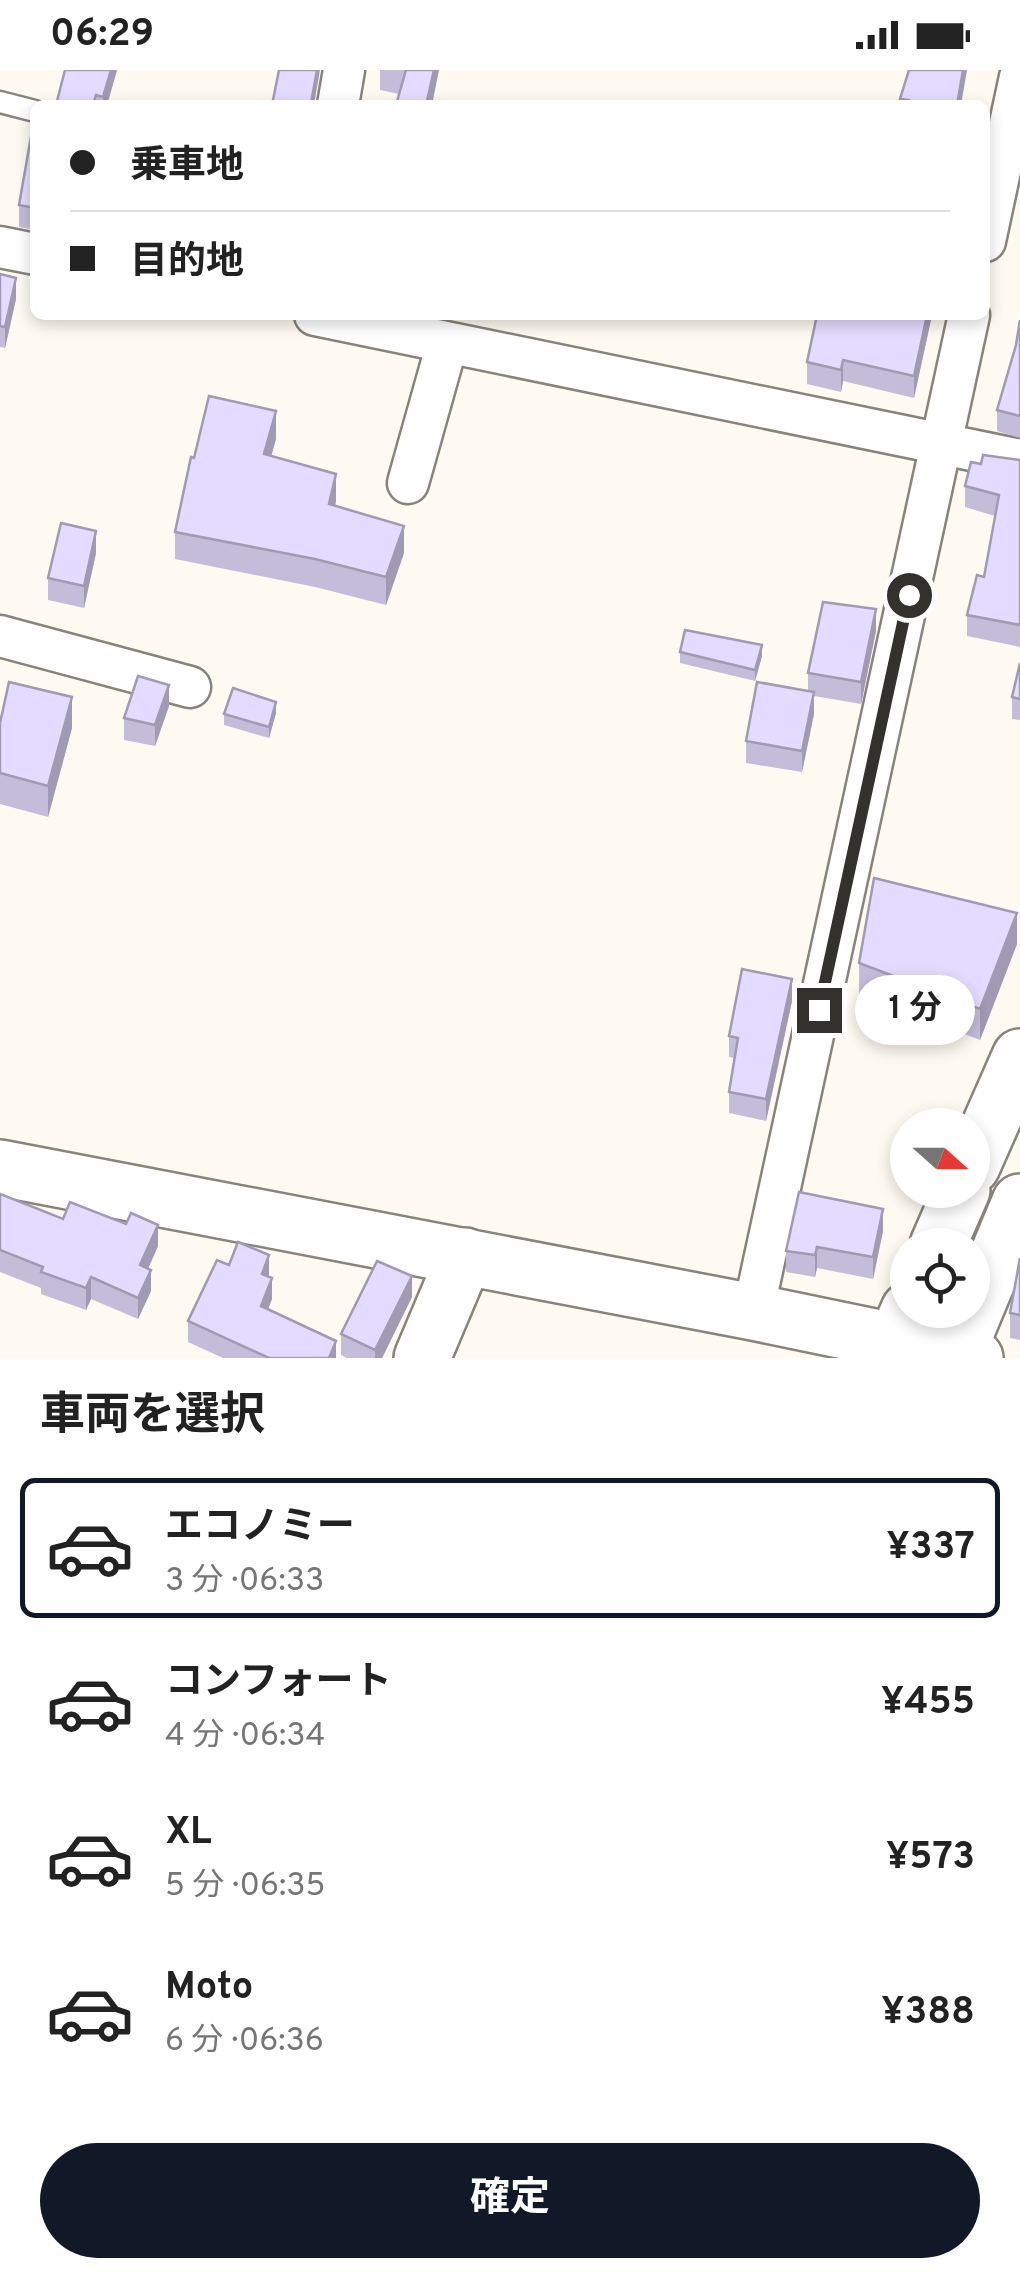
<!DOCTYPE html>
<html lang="ja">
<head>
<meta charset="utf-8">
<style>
  :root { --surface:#fff; --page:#f6f6f6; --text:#222; --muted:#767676; --line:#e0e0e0; --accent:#111827 }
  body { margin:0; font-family:Overpass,"Noto Sans JP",sans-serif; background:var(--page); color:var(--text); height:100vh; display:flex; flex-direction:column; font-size:38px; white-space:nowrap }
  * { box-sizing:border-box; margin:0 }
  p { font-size:32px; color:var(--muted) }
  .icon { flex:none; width:55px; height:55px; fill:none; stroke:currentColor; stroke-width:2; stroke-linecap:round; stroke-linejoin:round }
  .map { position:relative; height:1288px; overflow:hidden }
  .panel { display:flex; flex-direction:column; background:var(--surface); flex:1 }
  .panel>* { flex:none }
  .hud { position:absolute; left:30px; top:30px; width:960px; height:220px; border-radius:15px; box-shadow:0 5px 15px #0003; display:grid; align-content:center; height:220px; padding:0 40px; background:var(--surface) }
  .needle { width:65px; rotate:111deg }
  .buttons { position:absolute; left:890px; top:1038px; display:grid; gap:20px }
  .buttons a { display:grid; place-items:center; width:100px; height:100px; border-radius:50%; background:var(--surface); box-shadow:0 5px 15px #0003; font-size:50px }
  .end { position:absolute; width:45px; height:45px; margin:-22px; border:12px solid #33312d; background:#fff; box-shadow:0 0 0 5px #fff }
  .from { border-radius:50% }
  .bubble { position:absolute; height:70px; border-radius:35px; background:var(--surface); box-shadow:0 5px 15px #0003; font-size:32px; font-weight:700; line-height:70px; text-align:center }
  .hud b { display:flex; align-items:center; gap:35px; height:95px; font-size:38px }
  .hud b+b { border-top:2px solid var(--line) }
  .hud i { width:25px; height:25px; background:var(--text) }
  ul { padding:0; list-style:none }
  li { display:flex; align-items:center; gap:30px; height:140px; margin:0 20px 15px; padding:0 20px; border:5px solid transparent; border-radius:15px }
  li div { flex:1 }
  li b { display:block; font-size:38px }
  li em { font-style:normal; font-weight:700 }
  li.current { border-color:var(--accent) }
  li>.icon { width:90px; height:90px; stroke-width:1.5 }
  h2 { padding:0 40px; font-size:45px; line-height:120px }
  .button { display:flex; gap:20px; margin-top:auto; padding:20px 40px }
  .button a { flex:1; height:115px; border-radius:60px; background:var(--accent); color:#fff; font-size:40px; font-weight:700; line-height:115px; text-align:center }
  .status { display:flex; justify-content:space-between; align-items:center; height:70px; padding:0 50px; background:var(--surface); direction:ltr }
  .status svg { height:28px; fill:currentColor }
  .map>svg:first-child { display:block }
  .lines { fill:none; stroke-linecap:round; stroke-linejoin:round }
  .lane-casing { stroke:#89847a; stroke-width:25 }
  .street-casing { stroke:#89847a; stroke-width:45 }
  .secondary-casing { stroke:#89847a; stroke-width:60 }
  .highway-casing { stroke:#89847a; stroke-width:60 }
  .lane { stroke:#fff; stroke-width:20 }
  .street { stroke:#fff; stroke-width:40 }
  .secondary { stroke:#fff; stroke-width:55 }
  .highway { stroke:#fff; stroke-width:55 }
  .wall { fill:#c4bdda }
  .shaded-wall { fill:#a09ab2 }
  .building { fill:#e4dcfe; stroke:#a09ab2; stroke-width:2.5 }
  .route { stroke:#33312d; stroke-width:12 }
</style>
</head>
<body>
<div class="status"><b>06:29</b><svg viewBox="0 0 49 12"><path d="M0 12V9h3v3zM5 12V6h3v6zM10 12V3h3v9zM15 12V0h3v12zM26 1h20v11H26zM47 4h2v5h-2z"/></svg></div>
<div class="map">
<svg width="1020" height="1288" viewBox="0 0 1020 1288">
  <rect width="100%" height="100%" fill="#fffaf1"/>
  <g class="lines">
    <defs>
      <polyline id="lane" points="0,32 35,41"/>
      <g id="street">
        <polyline points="338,35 344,0"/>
        <polyline points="985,171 1020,7"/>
        <polyline points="0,177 35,184"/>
        <polyline points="315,245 1020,390"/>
        <polyline points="408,413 447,274"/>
        <polyline points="0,566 190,617"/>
        <polyline points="753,1242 969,245"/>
      </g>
      <g id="secondary">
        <polyline points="0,1098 753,1242 975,1288"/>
        <polyline points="422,1288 465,1186"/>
      </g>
      <g id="highway">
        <polyline points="972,1096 1020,987"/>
        <polyline points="938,1175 962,1120"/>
        <polyline points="888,1288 909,1240"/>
        <polyline points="955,1288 1020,1132"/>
      </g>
    </defs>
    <use href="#lane" class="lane-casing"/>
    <use href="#street" class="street-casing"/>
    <use href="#secondary" class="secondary-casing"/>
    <use href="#highway" class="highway-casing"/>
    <use href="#lane" class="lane"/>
    <use href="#street" class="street"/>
    <use href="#secondary" class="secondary"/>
    <use href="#highway" class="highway"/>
  </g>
  <g class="wall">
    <polygon points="117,0 107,35 56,35"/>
    <polygon points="380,0 439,0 399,24 380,20"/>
    <polygon points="900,29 961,35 900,35"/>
    <polygon points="35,44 35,160 19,157 19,135"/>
    <polygon points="0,204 16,229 5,278 0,277"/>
    <polygon points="809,245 932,245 914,328 843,311 841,322 807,314 807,292 817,247"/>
    <polygon points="1020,250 1020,368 997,361 997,340 1016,275"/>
    <polygon points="276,369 271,386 336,431 335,435 404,483 386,535 315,517 175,489 175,462 194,388"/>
    <polygon points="1020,390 1020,577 967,566 967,545 984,507 995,446 965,437 965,416 981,394"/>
    <polygon points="96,483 84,538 48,530 48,508"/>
    <polygon points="876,561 861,634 814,626 814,644 802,702 746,693 746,671 808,621 808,603"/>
    <polygon points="680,582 762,586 755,611 680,593"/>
    <polygon points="1020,593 1020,650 1012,649 1012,627"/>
    <polygon points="169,636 155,676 124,670 124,648"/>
    <polygon points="276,643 269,668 224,655 224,644"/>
    <polygon points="0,653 72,658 48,747 0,734"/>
    <polygon points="1017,874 980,970 859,924 859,893"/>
    <polygon points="792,931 766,1051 729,1043 729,1022 734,988 729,987 729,966"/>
    <polygon points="0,1124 63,1149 158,1176 148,1198 151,1221 138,1249 91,1229 86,1240 41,1224 41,1218 0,1202"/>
    <polygon points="883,1161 873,1209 817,1198 815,1207 786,1202 786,1181"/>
    <polygon points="1020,1188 1020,1270 1010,1268 1010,1243"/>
    <polygon points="269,1206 272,1229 268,1239 336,1288 223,1288 188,1272 188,1251"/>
    <polygon points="412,1227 382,1288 347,1288 341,1285 341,1264"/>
  </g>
  <g class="shaded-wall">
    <polygon points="111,0 117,0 107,35 103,35 103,27"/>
    <polygon points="317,0 320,0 314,35 311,35"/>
    <polygon points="434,0 439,0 432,35 426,35"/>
    <polygon points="963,0 967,0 961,35 957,35"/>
    <polygon points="16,208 16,229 5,278 5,257"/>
    <polygon points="927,245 932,245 914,328 914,306"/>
    <polygon points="843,290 843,311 841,322 841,300"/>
    <polygon points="276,341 276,369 264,412 264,384"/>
    <polygon points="336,404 336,431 329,461 329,434"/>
    <polygon points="404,456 404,483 386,535 386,507"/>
    <polygon points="96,461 96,483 84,538 84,516"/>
    <polygon points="876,539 876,561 861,634 861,612"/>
    <polygon points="762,575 762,586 755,611 755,600"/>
    <polygon points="169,615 169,636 155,676 155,655"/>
    <polygon points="814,622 814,644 802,702 802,681"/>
    <polygon points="72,627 72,658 48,747 48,716"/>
    <polygon points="276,632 276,643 269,668 269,657"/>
    <polygon points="1017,843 1017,874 980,970 980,939"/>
    <polygon points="792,909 792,931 766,1051 766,1029"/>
    <polygon points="883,1139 883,1161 873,1209 873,1187"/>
    <polygon points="158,1155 158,1176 140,1217 140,1195"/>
    <polygon points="817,1177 817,1198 815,1207 815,1185"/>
    <polygon points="269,1185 269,1206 262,1204"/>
    <polygon points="151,1200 151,1221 138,1249 138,1228"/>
    <polygon points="412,1206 412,1227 382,1288 375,1288 375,1280"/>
    <polygon points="91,1207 91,1229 86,1240 86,1218"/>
    <polygon points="272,1208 272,1229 261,1257 261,1236"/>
    <polygon points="336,1271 336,1288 329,1288"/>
  </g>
  <g class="building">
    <polygon points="65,0 111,0 103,27 96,25 93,35 56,35"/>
    <polygon points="279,0 317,0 311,33 314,34 313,35 272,35"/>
    <polygon points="406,0 434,0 426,35 396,35"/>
    <polygon points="909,0 963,0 957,35 908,35 909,30 900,29"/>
    <polygon points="35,44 35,138 19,135"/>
    <polygon points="0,204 16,208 5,257 0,256"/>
    <polygon points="817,245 927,245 914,306 843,290 841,300 807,292"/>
    <polygon points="1020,250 1020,346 997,340 1016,275"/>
    <polygon points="209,326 276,341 264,384 336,404 329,434 404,456 386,507 315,489 175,462 191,387 194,388"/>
    <polygon points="983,385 1020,390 1020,555 967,545 977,505 984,507 999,425 965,416 971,392 981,394"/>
    <polygon points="61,453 96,461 84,516 48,508"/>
    <polygon points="823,532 876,539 861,612 808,603"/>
    <polygon points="685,560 762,575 755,600 680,582"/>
    <polygon points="1020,593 1020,629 1012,627"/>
    <polygon points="138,606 169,615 155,655 124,648"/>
    <polygon points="9,612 72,627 48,716 0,703 0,653"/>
    <polygon points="757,612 814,622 802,681 746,671"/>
    <polygon points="233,618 276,632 269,657 224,644"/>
    <polygon points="874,808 1017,843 980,939 859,893"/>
    <polygon points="742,899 792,909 766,1029 729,1022 738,968 729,966"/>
    <polygon points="799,1122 883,1139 873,1187 817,1177 815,1185 786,1181"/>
    <polygon points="0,1124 63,1149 70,1132 126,1154 131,1143 158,1155 140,1195 151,1200 138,1228 91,1207 86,1218 41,1202 43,1197 0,1180"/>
    <polygon points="238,1172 269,1185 262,1204 272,1208 261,1236 336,1271 329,1288 269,1288 188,1251 217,1190 229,1195"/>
    <polygon points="1020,1188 1020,1245 1010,1243"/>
    <polygon points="377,1191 412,1206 375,1280 341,1264"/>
  </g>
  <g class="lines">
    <polyline class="route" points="819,940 909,525"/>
  </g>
</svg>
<div class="buttons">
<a><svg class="needle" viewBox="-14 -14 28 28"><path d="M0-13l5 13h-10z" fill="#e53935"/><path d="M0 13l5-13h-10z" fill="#767676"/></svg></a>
<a><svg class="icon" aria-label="locate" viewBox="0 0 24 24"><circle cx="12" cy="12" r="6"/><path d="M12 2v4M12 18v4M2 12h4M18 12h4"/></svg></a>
</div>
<i class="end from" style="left:909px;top:525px"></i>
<i class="end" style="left:819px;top:940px"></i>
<div class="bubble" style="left:855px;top:905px;width:120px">1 分</div>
<div class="hud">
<b><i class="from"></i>乗車地</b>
<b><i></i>目的地</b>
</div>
</div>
<section class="panel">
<h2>車両を選択</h2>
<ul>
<li class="current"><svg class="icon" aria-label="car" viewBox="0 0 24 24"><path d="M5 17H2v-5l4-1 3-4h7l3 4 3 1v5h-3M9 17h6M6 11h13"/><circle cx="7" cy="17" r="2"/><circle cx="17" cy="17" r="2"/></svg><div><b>エコノミー</b><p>3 分 · 06:33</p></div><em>¥337</em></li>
<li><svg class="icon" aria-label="car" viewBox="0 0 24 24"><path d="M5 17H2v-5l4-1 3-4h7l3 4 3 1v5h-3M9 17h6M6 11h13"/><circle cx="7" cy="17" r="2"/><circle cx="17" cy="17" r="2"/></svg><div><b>コンフォート</b><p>4 分 · 06:34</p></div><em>¥455</em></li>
<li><svg class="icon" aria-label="car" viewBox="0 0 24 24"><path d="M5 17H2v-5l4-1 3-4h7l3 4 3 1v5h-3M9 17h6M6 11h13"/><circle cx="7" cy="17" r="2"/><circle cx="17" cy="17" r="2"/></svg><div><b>XL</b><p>5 分 · 06:35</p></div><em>¥573</em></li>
<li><svg class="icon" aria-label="car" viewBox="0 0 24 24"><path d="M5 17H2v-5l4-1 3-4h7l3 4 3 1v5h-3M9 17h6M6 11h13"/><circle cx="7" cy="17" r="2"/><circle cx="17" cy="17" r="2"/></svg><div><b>Moto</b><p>6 分 · 06:36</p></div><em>¥388</em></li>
</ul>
<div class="button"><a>確定</a></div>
</section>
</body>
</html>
